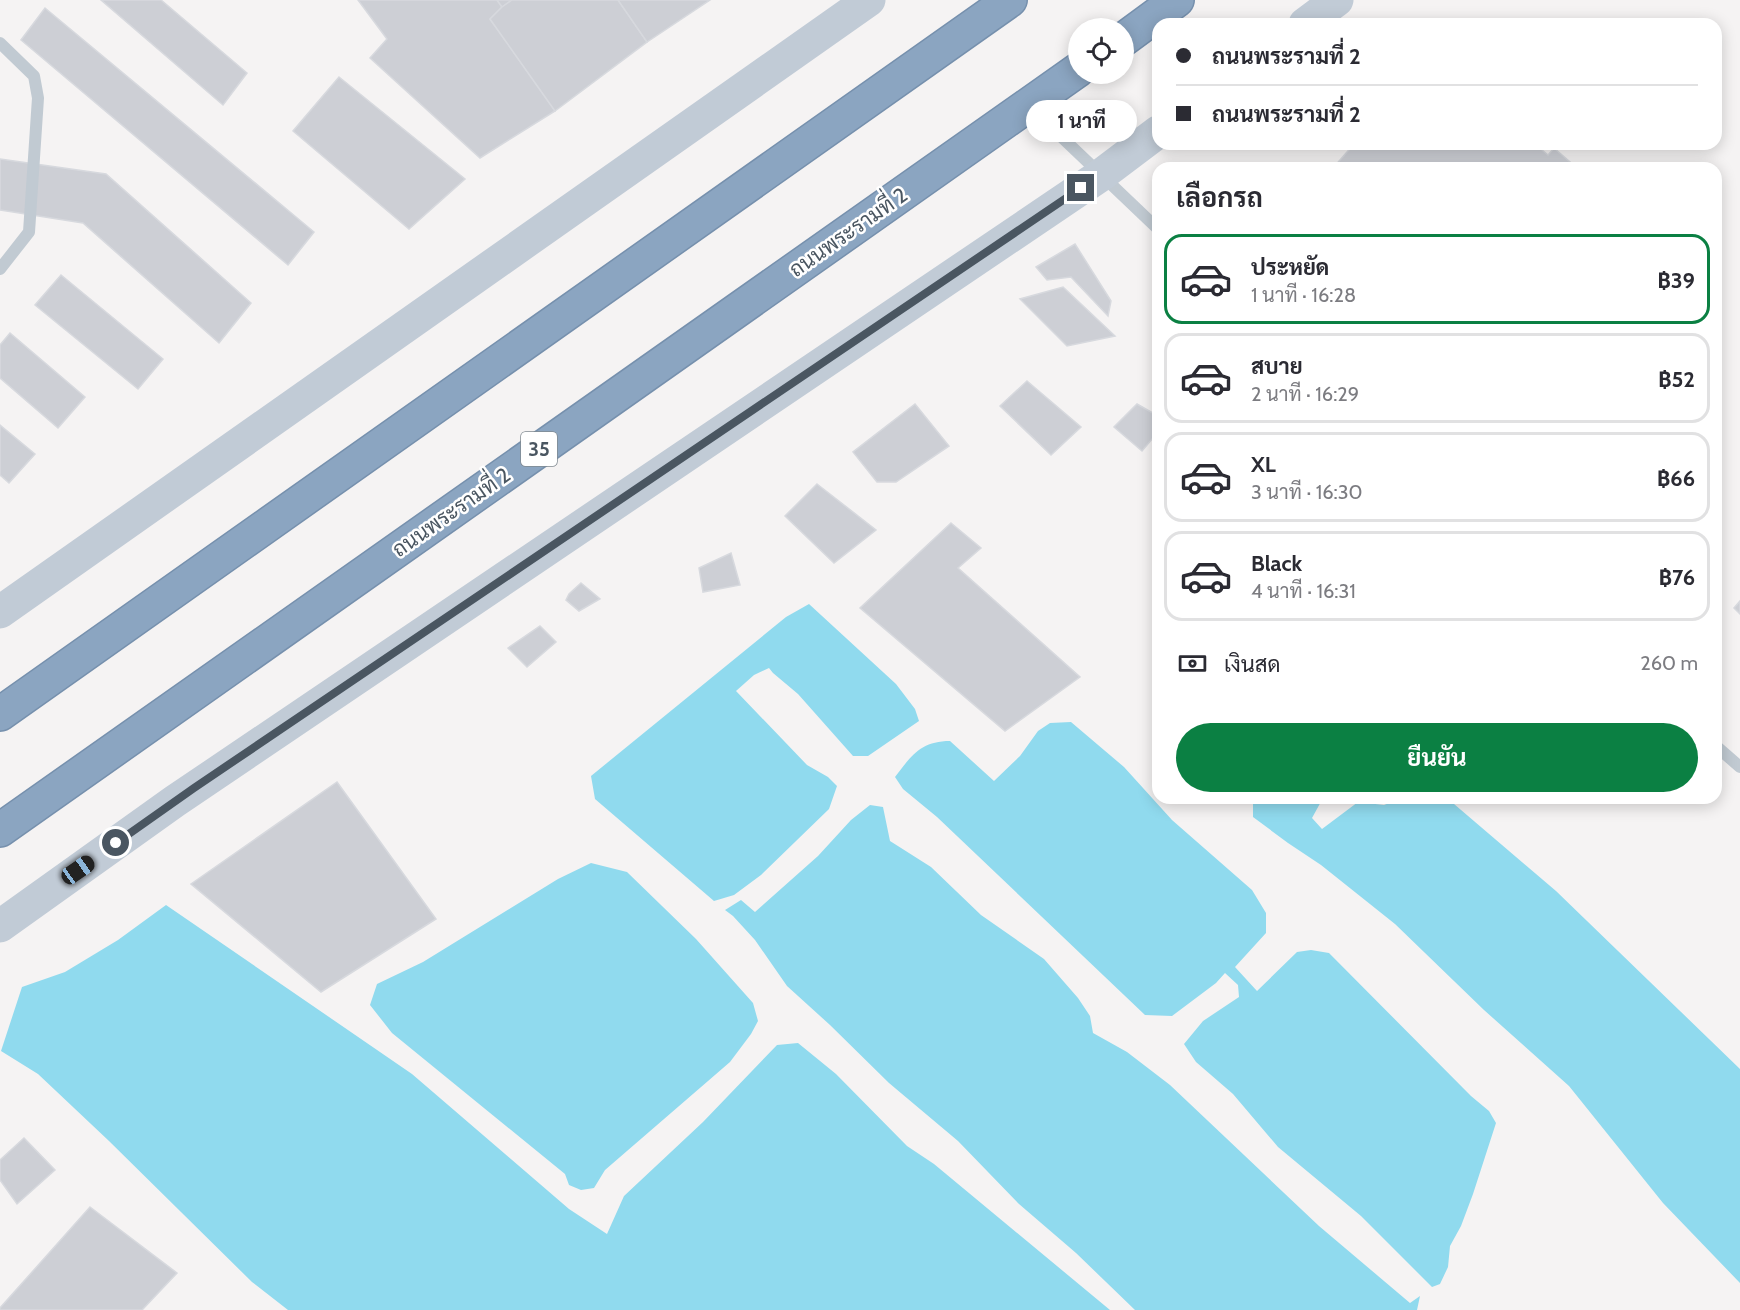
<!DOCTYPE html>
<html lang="th">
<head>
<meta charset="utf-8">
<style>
  :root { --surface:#fff; --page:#f7f7f7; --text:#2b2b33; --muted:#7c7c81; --line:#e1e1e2; --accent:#0b8043 }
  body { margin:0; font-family:Cabin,Sarabun,sans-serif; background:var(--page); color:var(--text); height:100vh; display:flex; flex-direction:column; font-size:22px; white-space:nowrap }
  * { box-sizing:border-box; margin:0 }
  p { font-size:20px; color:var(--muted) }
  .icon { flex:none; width:33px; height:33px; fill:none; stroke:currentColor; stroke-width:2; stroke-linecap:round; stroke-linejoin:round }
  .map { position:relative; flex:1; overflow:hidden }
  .details { position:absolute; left:1152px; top:162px; width:570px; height:642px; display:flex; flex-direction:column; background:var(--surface); border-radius:18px; box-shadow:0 3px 15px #0003 }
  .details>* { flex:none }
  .guide { position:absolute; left:1152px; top:18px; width:570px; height:132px; border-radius:18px; box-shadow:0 3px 15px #0003; display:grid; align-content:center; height:132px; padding:0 24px; background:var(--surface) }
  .tools { position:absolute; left:1068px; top:18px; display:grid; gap:12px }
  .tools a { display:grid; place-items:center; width:66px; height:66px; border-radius:50%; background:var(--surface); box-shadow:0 3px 15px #0003; font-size:30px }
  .end { position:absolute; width:27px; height:27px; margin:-14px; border:8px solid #4a5661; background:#fff; box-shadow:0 0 0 3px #fff }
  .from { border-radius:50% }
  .bubble { position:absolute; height:42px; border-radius:21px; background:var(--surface); box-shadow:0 3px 15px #0003; font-size:20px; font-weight:700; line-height:42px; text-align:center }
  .car { position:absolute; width:18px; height:36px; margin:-18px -9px; border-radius:8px; box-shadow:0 0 4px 2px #0007; background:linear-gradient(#222 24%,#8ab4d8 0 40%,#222 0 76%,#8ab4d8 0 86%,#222 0) }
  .guide b { display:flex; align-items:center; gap:21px; height:57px; font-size:22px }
  .guide b+b { border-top:2px solid var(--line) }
  .guide i { width:15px; height:15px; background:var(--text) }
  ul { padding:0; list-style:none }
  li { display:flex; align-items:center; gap:18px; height:90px; margin:0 12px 9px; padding:0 12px; border:3px solid var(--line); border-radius:18px }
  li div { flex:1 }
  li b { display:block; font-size:22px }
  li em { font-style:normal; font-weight:700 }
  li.on { border-color:var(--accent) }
  li>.icon { width:54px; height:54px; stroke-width:1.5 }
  h2 { padding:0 24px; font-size:27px; line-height:72px }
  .pay { display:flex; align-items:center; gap:15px; height:66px; padding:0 24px; font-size:22px }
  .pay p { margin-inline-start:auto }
  .cta { display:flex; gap:12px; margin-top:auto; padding:12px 24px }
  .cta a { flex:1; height:69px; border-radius:36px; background:var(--accent); color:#fff; font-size:24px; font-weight:700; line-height:69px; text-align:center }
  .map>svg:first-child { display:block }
  .water { fill:#90daee }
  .building { fill:#cdcfd5; stroke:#d7d9de; stroke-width:1.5 }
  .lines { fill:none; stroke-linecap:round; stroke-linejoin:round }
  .highway-casing { stroke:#7690ad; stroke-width:36 }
  .lane { stroke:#c1cad2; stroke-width:12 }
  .secondary { stroke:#c1cbd6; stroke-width:33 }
  .highway { stroke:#8ba5c1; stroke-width:33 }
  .route { stroke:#4a5661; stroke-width:8 }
  .labels { text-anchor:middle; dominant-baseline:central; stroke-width:5; stroke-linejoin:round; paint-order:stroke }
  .shield { fill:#fff; stroke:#808990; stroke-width:1.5 }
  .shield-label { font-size:20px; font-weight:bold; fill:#4a5661 }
  .street-label { font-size:21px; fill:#4a5661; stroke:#fff }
</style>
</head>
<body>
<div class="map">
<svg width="1740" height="1310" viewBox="0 0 1740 1310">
  <rect width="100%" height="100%" fill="#f5f3f3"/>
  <g class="water">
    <polygon points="809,604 896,684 915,709 919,721 868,756 853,756 798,694 773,673 769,668 754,675 736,691 807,765 828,777 837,786 829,809 761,875 734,895 714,901 595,799 591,776 786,617"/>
    <path d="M1071,722L1124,767L1172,820L1252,890L1266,913V933L1235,967L1257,991L1297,952L1311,950L1329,953L1471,1096L1489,1111L1496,1123L1473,1194L1461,1226L1450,1246L1448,1267L1440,1284L1432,1287L1361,1216L1278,1147L1233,1094L1196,1062L1184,1044L1203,1021L1239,997L1238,985L1225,973L1216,983L1172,1016L1145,1015L937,817L903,789L895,777C911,756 921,741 950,741L994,781L1020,756L1038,731L1050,723Z"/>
    <polygon points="1253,798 1323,798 1312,818 1322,829 1358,802 1384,805 1402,798 1447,798 1556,891 1740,1069 1740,1283 1663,1203 1569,1086 1484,1010 1395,924 1321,865 1288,843 1253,817"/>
    <polygon points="870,805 883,807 890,841 931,867 981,915 1044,959 1078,998 1090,1016 1093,1033 1127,1052 1170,1085 1319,1226 1410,1303 1420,1296 1417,1310 1135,1310 1076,1253 1019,1204 958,1141 889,1083 830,1025 787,986 755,940 733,916 725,910 741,900 755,912 818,856 851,820"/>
    <polygon points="591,863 627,872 696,939 753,1003 758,1021 751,1034 730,1062 605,1170 594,1188 581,1190 569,1185 565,1174 392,1033 370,1005 377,984 423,962 558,879"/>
    <polygon points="166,905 412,1074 569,1209 607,1234 624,1196 703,1122 777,1045 798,1043 836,1074 907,1146 934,1164 1110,1310 288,1310 252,1282 109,1141 38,1074 1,1051 22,987 65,972 118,940"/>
  </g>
  <g class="building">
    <polygon points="101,0 161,0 247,73 223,105"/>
    <polygon points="358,0 497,0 502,7 490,19 555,111 480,158 370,58 387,39"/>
    <polygon points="497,0 512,0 502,7"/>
    <polygon points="512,0 618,0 647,42 555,111 490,19 502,7"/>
    <polygon points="618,0 710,0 647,42"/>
    <polygon points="45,8 314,232 288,265 21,40"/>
    <polygon points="339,77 465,179 409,229 293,131"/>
    <polygon points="1354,144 1535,144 1548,155 1554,148 1577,168 1333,168"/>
    <polygon points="0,159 106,174 251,303 219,343 83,223 0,210"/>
    <polygon points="1075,244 1111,301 1108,316 1071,277 1047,280 1036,267"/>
    <polygon points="61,275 163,359 138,389 35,305"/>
    <polygon points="1063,287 1115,336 1067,346 1020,299"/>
    <polygon points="10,333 85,397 58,428 0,378 0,345"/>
    <polygon points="1027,381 1081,427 1051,455 1000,406"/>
    <polygon points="915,404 949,446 896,482 877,482 853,452"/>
    <polygon points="1137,404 1158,416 1158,432 1142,451 1114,427"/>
    <polygon points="0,425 35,454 9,483 0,475"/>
    <polygon points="817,484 876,530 834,563 785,516"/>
    <polygon points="951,523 981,548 958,568 1080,677 1005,731 860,608"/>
    <polygon points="731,553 740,585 703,592 699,568"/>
    <polygon points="581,583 600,599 579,611 566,600 569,594"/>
    <polygon points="1740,601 1740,614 1734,608"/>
    <polygon points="540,626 556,642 527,667 508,648"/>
    <polygon points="337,782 436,919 321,992 191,884"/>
    <polygon points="24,1138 55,1170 17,1204 0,1180 0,1160"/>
    <polygon points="90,1207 177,1273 142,1310 0,1310 0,1308"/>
  </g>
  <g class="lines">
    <defs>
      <g id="highway">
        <polyline points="1124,39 1177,0"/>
        <polyline points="0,714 1010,0"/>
        <polyline points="0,830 1078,70"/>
      </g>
    </defs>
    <use href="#highway" class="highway-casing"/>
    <g class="lane">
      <polyline points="0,43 34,76 38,98 29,232 0,269"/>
      <polyline points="1029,106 1158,229"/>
      <polyline points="1716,746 1740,767"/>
    </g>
    <g class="secondary">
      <polyline points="1305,24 1337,0"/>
      <polyline points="0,612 869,0"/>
      <polyline points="0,926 175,801 1101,175 1158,132"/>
    </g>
    <use href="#highway" class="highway"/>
  </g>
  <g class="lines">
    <polyline class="route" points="116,843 194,788 1081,188"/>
  </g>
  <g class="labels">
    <rect class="shield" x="521" y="432" width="36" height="34" rx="4.5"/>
    <g class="shield-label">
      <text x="539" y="449">35</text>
    </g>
    <g class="street-label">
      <text transform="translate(848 232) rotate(-35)">ถนนพระรามที่ 2</text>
      <text transform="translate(451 512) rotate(-35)">ถนนพระรามที่ 2</text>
    </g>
  </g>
</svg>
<div class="tools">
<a><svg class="icon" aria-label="locate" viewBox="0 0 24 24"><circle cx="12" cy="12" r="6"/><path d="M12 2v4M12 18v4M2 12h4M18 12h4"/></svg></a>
</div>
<i class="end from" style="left:116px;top:843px"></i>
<i class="end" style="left:1081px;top:188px"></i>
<div class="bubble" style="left:1026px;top:100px;width:111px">1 นาที</div>
<i class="car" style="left:78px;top:870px;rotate:55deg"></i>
<div class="guide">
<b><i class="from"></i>ถนนพระรามที่ 2</b>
<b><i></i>ถนนพระรามที่ 2</b>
</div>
<section class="details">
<h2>เลือกรถ</h2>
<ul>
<li class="on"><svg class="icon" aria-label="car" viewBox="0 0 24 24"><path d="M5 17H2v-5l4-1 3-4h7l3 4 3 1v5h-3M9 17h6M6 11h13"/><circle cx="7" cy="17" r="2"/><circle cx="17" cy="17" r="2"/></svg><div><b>ประหยัด</b><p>1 นาที · 16:28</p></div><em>฿39</em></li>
<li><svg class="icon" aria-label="car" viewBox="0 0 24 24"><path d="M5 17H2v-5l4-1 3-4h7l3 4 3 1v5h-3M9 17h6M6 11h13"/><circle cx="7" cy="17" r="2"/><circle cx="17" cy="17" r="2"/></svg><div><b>สบาย</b><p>2 นาที · 16:29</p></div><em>฿52</em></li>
<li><svg class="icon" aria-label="car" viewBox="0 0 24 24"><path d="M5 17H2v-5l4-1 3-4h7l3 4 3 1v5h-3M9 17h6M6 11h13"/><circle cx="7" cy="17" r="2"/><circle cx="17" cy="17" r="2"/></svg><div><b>XL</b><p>3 นาที · 16:30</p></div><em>฿66</em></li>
<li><svg class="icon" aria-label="car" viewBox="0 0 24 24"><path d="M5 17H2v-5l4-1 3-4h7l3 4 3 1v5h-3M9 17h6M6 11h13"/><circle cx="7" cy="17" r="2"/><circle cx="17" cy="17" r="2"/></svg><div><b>Black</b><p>4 นาที · 16:31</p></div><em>฿76</em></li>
</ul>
<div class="pay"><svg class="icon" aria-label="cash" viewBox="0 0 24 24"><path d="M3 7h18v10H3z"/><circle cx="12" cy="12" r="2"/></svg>เงินสด<p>260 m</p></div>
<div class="cta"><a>ยืนยัน</a></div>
</section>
</div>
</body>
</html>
